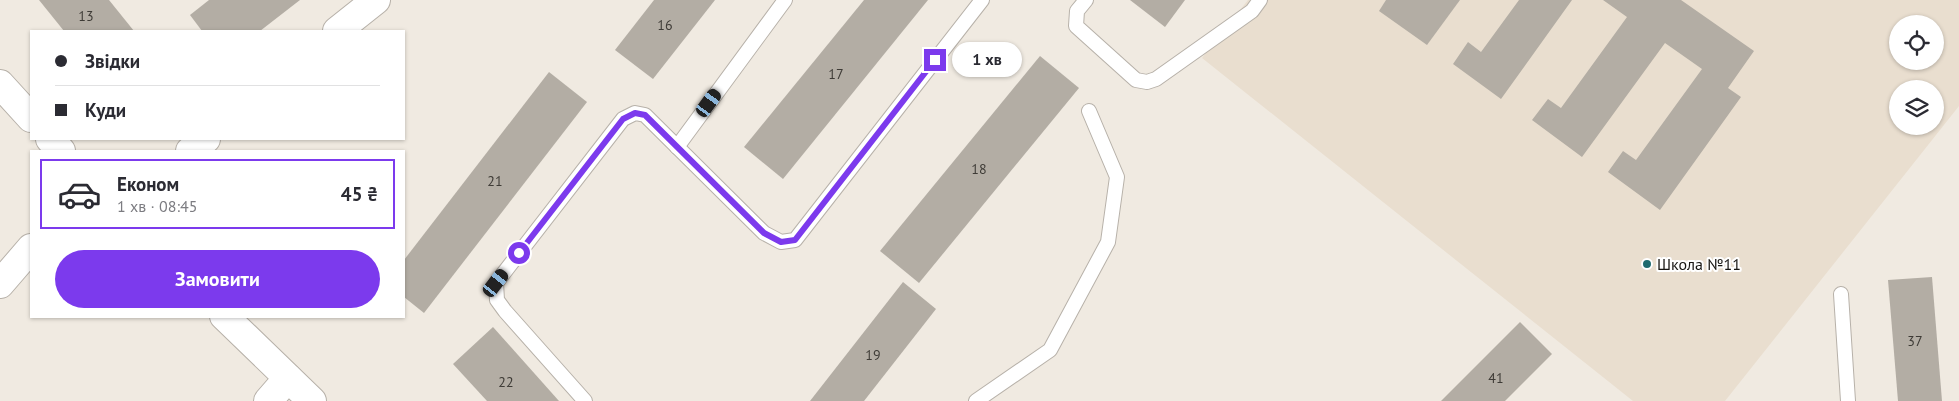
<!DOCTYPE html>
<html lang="uk">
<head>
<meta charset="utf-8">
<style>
  :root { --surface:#fff; --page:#f2f2f3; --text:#2b2b33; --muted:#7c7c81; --line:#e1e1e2; --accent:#7c3aed }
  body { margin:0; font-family:"PT Sans",sans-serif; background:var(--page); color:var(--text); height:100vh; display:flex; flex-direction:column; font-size:19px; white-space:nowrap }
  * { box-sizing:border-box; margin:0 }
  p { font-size:16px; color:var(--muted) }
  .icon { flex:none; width:28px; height:28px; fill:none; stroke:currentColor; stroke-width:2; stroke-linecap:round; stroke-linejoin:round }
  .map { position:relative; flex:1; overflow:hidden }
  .panel { position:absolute; left:30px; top:150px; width:375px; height:168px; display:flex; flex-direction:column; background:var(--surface); border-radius:0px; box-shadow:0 1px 4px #0004 }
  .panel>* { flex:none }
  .guide { position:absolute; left:30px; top:30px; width:375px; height:110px; border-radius:0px; box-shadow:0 1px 4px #0004; display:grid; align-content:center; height:110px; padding:0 25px; background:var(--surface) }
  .controls { position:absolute; left:1889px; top:15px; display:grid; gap:10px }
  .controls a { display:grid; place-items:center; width:55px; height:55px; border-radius:50%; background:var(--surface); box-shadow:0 1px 4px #0004; font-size:25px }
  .end { position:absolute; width:22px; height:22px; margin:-11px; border:6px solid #7c3aed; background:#fff; box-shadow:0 0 0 2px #fff }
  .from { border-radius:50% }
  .bubble { position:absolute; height:35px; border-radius:18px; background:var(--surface); box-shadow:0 1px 4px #0004; font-size:16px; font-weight:800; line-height:35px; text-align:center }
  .car { position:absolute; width:15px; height:30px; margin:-15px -8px; border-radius:6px; box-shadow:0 0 4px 1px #0007; background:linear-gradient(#222 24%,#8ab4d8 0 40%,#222 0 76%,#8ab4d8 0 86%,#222 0) }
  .guide b { display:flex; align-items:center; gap:18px; height:48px; font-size:19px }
  .guide b+b { border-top:1px solid var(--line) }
  .guide i { width:12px; height:12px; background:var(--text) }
  ul { padding:9px 0 0; list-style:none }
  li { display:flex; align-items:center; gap:15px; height:70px; margin:0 10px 8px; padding:0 15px; border:2px solid transparent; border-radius:0px }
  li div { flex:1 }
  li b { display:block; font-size:19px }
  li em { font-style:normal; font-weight:800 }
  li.selected { border-color:var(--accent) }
  li>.icon { width:45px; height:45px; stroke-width:1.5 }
  .button { display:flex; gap:10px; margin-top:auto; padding:10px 25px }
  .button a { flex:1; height:58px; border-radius:30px; background:var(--accent); color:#fff; font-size:20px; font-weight:800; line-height:58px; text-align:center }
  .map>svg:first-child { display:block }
  .built { fill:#e9decf; fill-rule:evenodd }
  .building { fill:#b3ada4 }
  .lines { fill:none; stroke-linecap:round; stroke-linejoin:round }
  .lane-casing { stroke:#b7b1a9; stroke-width:16 }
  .street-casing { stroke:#b7b1a9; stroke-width:30 }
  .secondary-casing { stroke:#b7b1a9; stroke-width:30 }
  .lane { stroke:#fff; stroke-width:14 }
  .street { stroke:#fff; stroke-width:28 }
  .secondary { stroke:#fff; stroke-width:28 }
  .route { stroke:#7c3aed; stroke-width:6 }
  .poi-dot { fill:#1f6b6f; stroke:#fff; stroke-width:2 }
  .labels { text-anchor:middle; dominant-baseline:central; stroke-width:4; stroke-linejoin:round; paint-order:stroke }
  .number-label { font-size:14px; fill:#3e3b36 }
  .poi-label { font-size:16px; fill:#171512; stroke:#fff; text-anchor:start }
</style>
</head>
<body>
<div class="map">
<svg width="1959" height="401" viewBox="0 0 1959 401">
  <rect width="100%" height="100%" fill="#f0eae1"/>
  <path class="built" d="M1248,0H1959V106L1725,401H1633L1202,58ZM1898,24H1935V61H1898ZM1898,89H1935V126H1898Z"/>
  <g class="building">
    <polygon points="39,0 109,0 134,31 64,31"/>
    <polygon points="209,0 300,0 260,31 202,31 190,15"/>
    <polygon points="654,0 715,0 653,79 615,50"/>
    <polygon points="864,0 928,0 783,179 744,147"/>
    <polygon points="1130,0 1185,0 1165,27"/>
    <polygon points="1386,0 1460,0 1427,45 1379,11"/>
    <polygon points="1519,0 1572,0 1501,99 1453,64 1468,42 1481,52"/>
    <polygon points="1603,0 1681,0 1754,51 1728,88 1741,97 1660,210 1608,172 1623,151 1636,160 1702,69 1665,43 1582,157 1532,120 1548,99 1561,108 1627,17"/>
    <polygon points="1040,56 1079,88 919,283 880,251"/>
    <polygon points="549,72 587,102 424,313 404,297 404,260"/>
    <polygon points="1932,277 1942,401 1898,401 1888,280"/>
    <polygon points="903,282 936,309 864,401 810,401"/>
    <polygon points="1520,322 1552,354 1505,401 1441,401"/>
    <polygon points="493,327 559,401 487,401 453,364"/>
  </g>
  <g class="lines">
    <defs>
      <g id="lane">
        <polyline points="1086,0 1077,11 1076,26 1136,80 1147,82 1156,79 1252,11 1260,0"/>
        <polyline points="677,147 785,0"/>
        <polyline points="1841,294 1848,401"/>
        <polyline points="585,401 505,311 497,300 496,283 623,119 635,113 645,115 764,233 781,242 795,240 982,0"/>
        <polyline points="976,401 1050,350 1108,242 1117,177 1089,111"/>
      </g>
      <g id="street">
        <polyline points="337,31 376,0"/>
        <polyline points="190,151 206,139"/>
        <polyline points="0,284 31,248"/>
        <polyline points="268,401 288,378"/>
      </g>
      <g id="secondary">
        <polyline points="0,84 31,118"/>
        <polyline points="50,139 61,151"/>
        <polyline points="224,316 312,401"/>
      </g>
    </defs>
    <use href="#lane" class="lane-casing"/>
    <use href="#street" class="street-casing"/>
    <use href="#secondary" class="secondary-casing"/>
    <use href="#lane" class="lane"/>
    <use href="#street" class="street"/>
    <use href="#secondary" class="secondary"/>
  </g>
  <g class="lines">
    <polyline class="route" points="519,253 623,119 635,113 645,115 764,233 781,242 795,240 935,60"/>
  </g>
  <circle class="poi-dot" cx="1647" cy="264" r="5"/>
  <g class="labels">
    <g class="number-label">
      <text x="86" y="16">13</text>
      <text x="665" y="25">16</text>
      <text x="836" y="74">17</text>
      <text x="979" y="169">18</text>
      <text x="495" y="181">21</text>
      <text x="1915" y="341">37</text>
      <text x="873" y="355">19</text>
      <text x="1496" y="378">41</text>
      <text x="506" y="382">22</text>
    </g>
    <g class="poi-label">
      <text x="1657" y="264">Школа №11</text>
    </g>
  </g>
</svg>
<div class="controls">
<a><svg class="icon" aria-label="locate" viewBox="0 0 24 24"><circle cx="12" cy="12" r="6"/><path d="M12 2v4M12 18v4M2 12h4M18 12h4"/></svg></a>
<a><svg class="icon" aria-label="layers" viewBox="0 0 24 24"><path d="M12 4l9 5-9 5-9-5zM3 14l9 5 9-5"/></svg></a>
</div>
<i class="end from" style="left:519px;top:253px"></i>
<i class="end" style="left:935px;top:60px"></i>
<div class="bubble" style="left:952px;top:42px;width:70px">1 хв</div>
<i class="car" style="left:709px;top:103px;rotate:36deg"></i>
<i class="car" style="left:496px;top:283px;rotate:38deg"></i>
<div class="guide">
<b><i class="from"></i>Звідки</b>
<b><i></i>Куди</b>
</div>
<section class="panel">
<ul>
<li class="selected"><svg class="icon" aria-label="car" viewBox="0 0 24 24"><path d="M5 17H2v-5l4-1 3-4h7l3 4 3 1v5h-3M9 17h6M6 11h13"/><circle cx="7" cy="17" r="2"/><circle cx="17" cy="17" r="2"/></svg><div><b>Економ</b><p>1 хв · 08:45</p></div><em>45 ₴</em></li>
</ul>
<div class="button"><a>Замовити</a></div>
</section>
</div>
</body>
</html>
